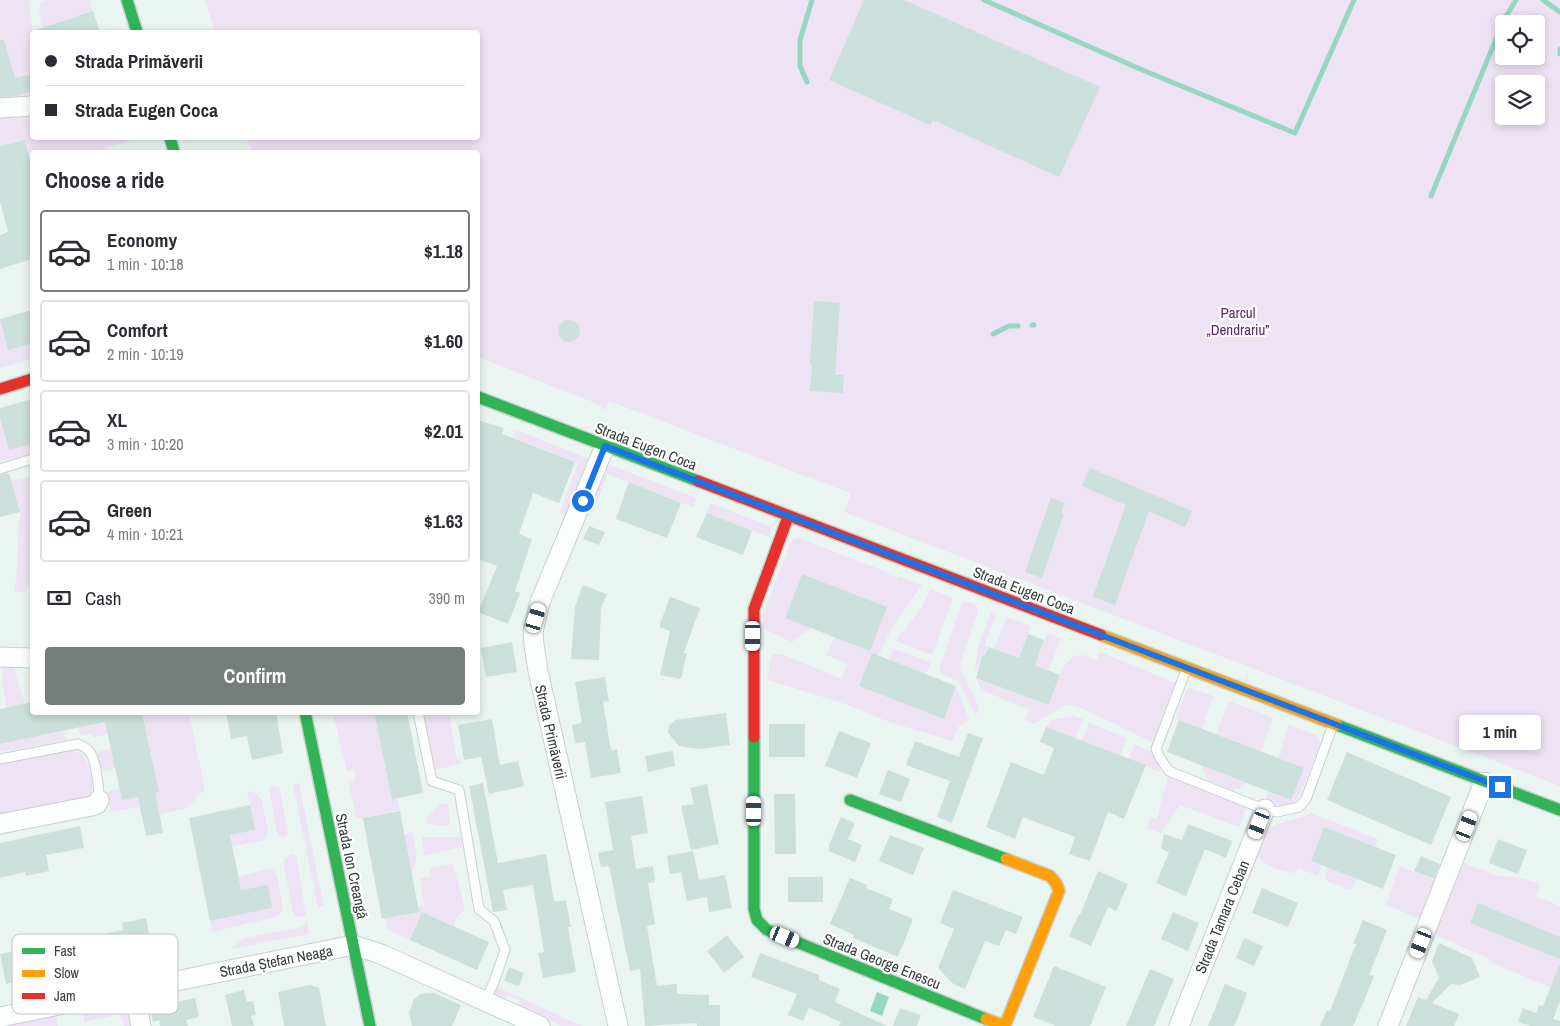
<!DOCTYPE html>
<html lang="en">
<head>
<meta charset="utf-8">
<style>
  :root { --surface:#fff; --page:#f7f7f7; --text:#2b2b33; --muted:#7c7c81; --line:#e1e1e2; --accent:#747d7a }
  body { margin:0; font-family:"Archivo Narrow",sans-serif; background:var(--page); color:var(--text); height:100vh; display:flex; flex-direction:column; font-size:19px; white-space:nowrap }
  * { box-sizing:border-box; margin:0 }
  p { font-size:16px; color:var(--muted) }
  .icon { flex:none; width:28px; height:28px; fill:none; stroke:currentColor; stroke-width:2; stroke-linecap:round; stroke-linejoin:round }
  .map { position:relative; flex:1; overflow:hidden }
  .panel { position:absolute; left:30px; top:150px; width:450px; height:565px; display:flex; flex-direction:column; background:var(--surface); border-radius:5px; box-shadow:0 2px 8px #0003 }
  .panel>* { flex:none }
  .hud { position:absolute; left:30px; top:30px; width:450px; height:110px; border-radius:5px; box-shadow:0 2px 8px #0003; display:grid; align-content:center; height:110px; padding:0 15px; background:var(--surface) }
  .tools { position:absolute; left:1495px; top:15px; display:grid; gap:10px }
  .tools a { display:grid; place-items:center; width:50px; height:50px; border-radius:5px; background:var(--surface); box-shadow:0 2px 8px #0003; font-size:25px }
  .end { position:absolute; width:22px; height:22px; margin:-11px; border:6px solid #1a73e8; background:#fff; box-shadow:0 0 0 2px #fff }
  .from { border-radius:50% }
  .bubble { position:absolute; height:35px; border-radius:5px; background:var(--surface); box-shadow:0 2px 8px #0003; font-size:16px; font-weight:800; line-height:35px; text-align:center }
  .car { position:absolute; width:15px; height:30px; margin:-15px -8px; border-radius:6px; box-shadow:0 0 4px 1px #0007; background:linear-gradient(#fff 24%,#345 0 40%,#fff 0 76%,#345 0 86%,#fff 0) }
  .hud b { display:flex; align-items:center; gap:18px; height:48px; font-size:19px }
  .hud b+b { border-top:1px solid var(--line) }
  .hud i { width:12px; height:12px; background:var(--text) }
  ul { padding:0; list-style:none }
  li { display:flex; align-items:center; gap:15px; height:82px; margin:0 10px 8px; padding:0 5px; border:2px solid var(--line); border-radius:5px }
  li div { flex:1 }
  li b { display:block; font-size:19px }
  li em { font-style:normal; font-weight:800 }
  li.selected { border-color:var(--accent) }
  li>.icon { width:45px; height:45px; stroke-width:1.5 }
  h2 { padding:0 15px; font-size:22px; line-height:60px }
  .pay { display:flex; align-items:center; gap:12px; height:55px; padding:0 15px; font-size:19px }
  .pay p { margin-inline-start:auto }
  .cta { display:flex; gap:10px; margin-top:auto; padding:10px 15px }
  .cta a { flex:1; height:58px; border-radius:5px; background:var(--accent); color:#fff; font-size:20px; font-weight:800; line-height:58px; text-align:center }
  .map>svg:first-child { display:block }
  .green { fill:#eee2f5; fill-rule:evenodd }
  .water { fill:#97d6c1 }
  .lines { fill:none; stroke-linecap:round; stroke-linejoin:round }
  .stream { stroke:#97d6c1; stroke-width:5 }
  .building { fill:#cbe0da }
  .lane-casing { stroke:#c7d0cd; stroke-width:11 }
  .street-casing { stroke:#c7d0cd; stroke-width:21 }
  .fast-casing { stroke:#c7d0cd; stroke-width:14 }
  .slow-casing { stroke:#c7d0cd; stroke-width:14 }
  .jam-casing { stroke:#c7d0cd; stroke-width:14 }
  .lane { stroke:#fcfefd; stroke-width:9 }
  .street { stroke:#fcfefd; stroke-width:19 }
  .fast { stroke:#30b455; stroke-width:11 }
  .slow { stroke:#ff9f0a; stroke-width:11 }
  .jam { stroke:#e5322d; stroke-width:11 }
  .route { stroke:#1a73e8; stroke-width:6 }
  .labels { text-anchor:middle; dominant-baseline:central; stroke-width:4.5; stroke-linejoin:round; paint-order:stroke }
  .park-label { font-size:15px; fill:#5c2668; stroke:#fff }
  .street-label { font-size:15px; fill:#353d3a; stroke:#fff }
  .key { fill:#fff; stroke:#c2c5c4; stroke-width:1 }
  .key-label { font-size:14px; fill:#353d3a }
</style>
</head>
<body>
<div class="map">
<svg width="1560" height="1026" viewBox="0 0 1560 1026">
  <rect width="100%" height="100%" fill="#eaf5f1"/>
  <g class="green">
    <polygon points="0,0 28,0 29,2 33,32 32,98 0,101"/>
    <polygon points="47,0 90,0 93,11 59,22 62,32 43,32 39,10 41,2"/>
    <path d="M205,0H1560V786L844,512L851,494L850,493L609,401L606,410L593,402L478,357V152H252L247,138H478V32H215ZM1504,24H1536V56H1504ZM1504,84H1536V116H1504Z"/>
    <polygon points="32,110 32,138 132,138 133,140 103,149 104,152 32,152 32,168 25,140 0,146 0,113"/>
    <polygon points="0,318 8,350 32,344 32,359 0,368"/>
    <polygon points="0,418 9,450 30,444 32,454 0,461"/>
    <polygon points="516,430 589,459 589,464 567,517 559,514 578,463 512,437"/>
    <polygon points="610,465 697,498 693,507 607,474 593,513 588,512 604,469"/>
    <polygon points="32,477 32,586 28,587 26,593 14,591 16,579 20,511 11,481"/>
    <polygon points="710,503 771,527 770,538 707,513"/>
    <polygon points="799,538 887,572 887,574 898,578 899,576 922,585 893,626 878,656 944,719 956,686 969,719 958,727 953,741 889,722 845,704 768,680 769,661 774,654 782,654 841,679 847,664 827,655 834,637 870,651 887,607 802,574 785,618 811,628 792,642 765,630 762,616 792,540"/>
    <polygon points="931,589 953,598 932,655 896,641 898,637 920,610"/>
    <polygon points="967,602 975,604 978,611 960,665 961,671 979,707 976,716 959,682 942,674 939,670 962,603"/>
    <polygon points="991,611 996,614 985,645 989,647 985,655 982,656 976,672 975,672 978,648"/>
    <polygon points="1007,617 1031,626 1019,659 994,649"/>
    <polygon points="1047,633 1061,638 1049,670 1035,665"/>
    <polygon points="893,649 931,662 926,674 889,660"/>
    <path d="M1100,652L1175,683L1152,742L1079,707L1067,704L1034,724L1025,720L1029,710L984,691L979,686L976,678L1047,705C1053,691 1063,653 1082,655C1087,656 1093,659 1097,660Z"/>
    <path d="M4,664L13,665L25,704L7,707C5,696 0,674 4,664Z"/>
    <polygon points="1188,687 1213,696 1202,729 1175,719"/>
    <polygon points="1229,701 1273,718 1261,752 1216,734"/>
    <polygon points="147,712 189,713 205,789 187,808 165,813 160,817 143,821 139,807 111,812 106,792 119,788 122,800 159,792 143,714"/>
    <polygon points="333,713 374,713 392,799 397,798 400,810 357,819 348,781 355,780 354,770 347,771"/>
    <polygon points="423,713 449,713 457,759 463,763 435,770"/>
    <polygon points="1073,716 1083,719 1076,738 1046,727 1052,720"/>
    <polygon points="105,722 108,734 93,737 92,734 81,736 78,728"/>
    <polygon points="1089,723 1127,738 1120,756 1082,741"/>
    <path d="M1289,725L1317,736L1321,741C1314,757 1305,789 1294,802C1286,810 1272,805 1266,798L1267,791L1291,800L1303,769L1278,758Z"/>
    <polygon points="64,731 66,740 0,752 0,744"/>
    <polygon points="1134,744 1155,754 1160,772 1129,759"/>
    <polygon points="111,748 115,768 106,771 100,767 97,755 99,752"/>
    <path d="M68,750C74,751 79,752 83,756C92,766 95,788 89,799L0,815V762Z"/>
    <polygon points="1201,765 1246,783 1240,789 1232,790 1207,780"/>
    <polygon points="1168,776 1247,806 1239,827 1180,805 1161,833 1147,828 1151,817 1157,819"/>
    <polygon points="299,783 324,906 318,907 293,784"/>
    <polygon points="273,785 279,787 288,830 287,835 284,837 278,836 277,832 269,789"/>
    <polygon points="251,791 258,795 262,801 268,831 267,837 264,840 232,847 230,835 255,830 247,792"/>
    <polygon points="448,803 450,825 438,826 427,823 427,818 440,804"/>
    <path d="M1311,813L1378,839L1375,847L1324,827L1311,861L1322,865L1318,876L1300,869L1293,873C1278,871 1263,866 1256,852C1258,846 1260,839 1263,833C1269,823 1299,820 1311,813Z"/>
    <path d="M411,832C416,844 419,862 411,873L404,835Z"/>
    <polygon points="422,837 461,837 462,847 424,856"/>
    <path d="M291,854L296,855L306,916C300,918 296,917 293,912L284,866V860Z"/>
    <polygon points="1464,863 1496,875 1524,879 1540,884 1536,896 1560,906 1560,991 1489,962 1490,959 1433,934"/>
    <polygon points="453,864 465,909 457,916 454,926 422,912 410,940 388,930 385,919 402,915 418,907 424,906 420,878 431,877 430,867"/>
    <polygon points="1400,866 1435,880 1421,919 1386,905"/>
    <polygon points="1328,868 1357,878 1353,888 1349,890 1327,881 1325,877"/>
    <path d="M269,869L273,870L277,875L283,907C282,914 277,916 271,918L212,932L210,921L272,908L267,885L241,890L238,877Z"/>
    <polygon points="307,922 309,934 231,949 244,938 302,927"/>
    <polygon points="497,987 582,1026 561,1026 518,1006 520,1000 508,995 505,999 494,994"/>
    <polygon points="124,1002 130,1005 133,1026 124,1026 120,1014 84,1022 83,1012 85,1011"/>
    <polygon points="56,1014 58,1026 0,1026"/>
  </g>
  <polygon class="water" points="877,992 889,997 882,1016 870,1011"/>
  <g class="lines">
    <g class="stream">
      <polyline points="984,0 1140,69 1295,133 1354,0"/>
      <polyline points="1543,0 1560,12"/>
      <polyline points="1505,18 1516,0"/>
      <polyline points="1560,49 1560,54"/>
      <polyline points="807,82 800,66 800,40 812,0"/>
      <polyline points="1431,196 1499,32"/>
      <polyline points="1032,325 1034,325"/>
      <polyline points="993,334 1009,326 1018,326"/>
    </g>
  </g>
  <g class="building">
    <polygon points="864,0 904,0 1100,87 1059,177 933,120 930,125 829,80"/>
    <polygon points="93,11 100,32 37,32 36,30"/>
    <polygon points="0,40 4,40 15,78 32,74 32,91 16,96 0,97"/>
    <polygon points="25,140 32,168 32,259 0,269 0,235 8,232 0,202 0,146"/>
    <polygon points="814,301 840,303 835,375 844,375 843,393 810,391 812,364 810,364"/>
    <polygon points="32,310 32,344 8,350 0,319"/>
    <circle cx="569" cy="331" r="11"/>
    <polygon points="32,399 32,444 9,450 0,418 0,408"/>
    <polygon points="478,420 504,428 502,434 575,462 559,503 533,493 519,534 532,539 515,591 520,593 508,624 478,612 497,566 478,559"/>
    <polygon points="1090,468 1192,511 1185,527 1149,511 1115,605 1093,597 1126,505 1082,486"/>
    <polygon points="9,473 20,512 0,517 0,475"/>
    <polygon points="629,482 681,503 667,538 616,519"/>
    <polygon points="1051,498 1065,503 1061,513 1064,514 1042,578 1025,572"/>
    <polygon points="707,513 752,531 743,555 696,537"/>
    <polygon points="589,526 605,532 599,545 583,539"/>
    <polygon points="802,574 887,607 870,651 785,618"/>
    <polygon points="583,585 607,594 601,608 599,660 571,659 575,607"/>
    <polygon points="670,597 700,608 684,653 687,653 681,679 660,675 670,631 659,627"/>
    <polygon points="1028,634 1044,640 1035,665 1060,675 1048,705 976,678 982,656 985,655 989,647 1019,658"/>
    <polygon points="512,642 517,672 486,677 481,648"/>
    <polygon points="872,653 956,686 944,719 859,686"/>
    <polygon points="605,677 609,701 603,702 611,751 617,749 621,773 591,778 585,742 575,743 572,725 582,723 575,682"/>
    <polygon points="32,702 32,712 142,712 159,792 155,793 163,833 146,836 138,797 122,800 105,722 0,744 0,709"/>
    <polygon points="226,712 276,712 283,753 252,760 247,736 231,739"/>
    <polygon points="374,712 407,712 423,793 392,799"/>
    <polygon points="726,713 730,745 699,749 679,746 668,733 669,726 675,720"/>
    <polygon points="492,719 500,765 518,761 524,786 489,794 481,757 464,760 458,725"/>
    <polygon points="1179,720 1304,768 1291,800 1167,752"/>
    <rect x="769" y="724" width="36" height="33"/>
    <polygon points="1046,727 1146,765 1124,819 1108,812 1090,861 1069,854 1075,837 1023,817 1015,839 986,827 1011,762 1044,775 1054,748 1040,742"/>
    <polygon points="839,731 871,743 857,778 825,766"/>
    <polygon points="968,733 983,738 952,823 937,817 950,781 906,765 915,741 959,757"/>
    <polygon points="673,751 675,766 648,772 645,756"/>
    <polygon points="1347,752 1451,797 1431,845 1327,800"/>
    <polygon points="888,770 910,779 901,802 879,794"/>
    <polygon points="483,783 498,863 546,854 554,902 566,900 571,927 568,927 576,972 543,978 538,953 544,952 533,885 503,890 507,910 493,912 469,786"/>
    <polygon points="707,784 719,844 691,850 681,806 694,804 690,788"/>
    <polygon points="774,794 795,794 796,854 775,854"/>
    <polygon points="642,796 648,833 631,836 636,869 653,866 655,882 648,883 655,924 647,926 657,986 677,984 677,994 709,995 709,1005 720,1005 720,1026 697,1026 697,1023 645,1026 640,969 630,971 609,866 601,867 598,853 613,850 605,802"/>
    <polygon points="250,805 255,830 230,835 241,890 268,885 272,908 210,921 189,818"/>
    <polygon points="400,811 419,912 382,919 363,818"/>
    <polygon points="841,817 855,823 848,839 862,845 855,862 829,851 829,845"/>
    <polygon points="1188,824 1232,841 1226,858 1205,849 1186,896 1156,883 1169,852 1161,849 1164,834 1182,840"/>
    <polygon points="80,826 84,848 46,855 49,871 26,876 25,872 0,878 0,843"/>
    <polygon points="1324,827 1396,855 1383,889 1311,861"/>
    <polygon points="890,835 924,848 913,875 879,861"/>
    <polygon points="1498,839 1527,850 1518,874 1489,863"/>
    <polygon points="693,851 699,880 725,875 732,908 709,912 707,897 687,901 681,872 670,874 667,856"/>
    <polygon points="1421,856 1440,864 1434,879 1414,871"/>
    <polygon points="1098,871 1128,884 1116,911 1108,907 1091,946 1069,936 1079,914 1080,915"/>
    <rect x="788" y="877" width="35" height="25"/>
    <polygon points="850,878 867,885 866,888 893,899 889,909 913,919 898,957 853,938 854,935 830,924"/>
    <polygon points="1262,888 1298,903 1288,927 1252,913"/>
    <polygon points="953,890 1023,917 1016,934 1006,930 999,946 985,941 965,989 952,983 938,968 954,929 940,923"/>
    <polygon points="1478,903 1560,937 1560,959 1470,923"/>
    <polygon points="422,912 489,942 477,970 410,940"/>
    <polygon points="1173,912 1199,923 1188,951 1161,939"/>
    <polygon points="146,918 153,953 70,969 6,984 0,954 26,949 27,953 81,941 80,939 123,930 122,923"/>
    <polygon points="1363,920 1387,930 1369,975 1374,976 1361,1008 1353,1026 1320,1026 1327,1010 1330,1011 1356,944 1353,944"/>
    <polygon points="727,935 744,957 724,973 707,951"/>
    <polygon points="1244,938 1263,946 1254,966 1236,958"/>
    <polygon points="1439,943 1472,958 1480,977 1460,985 1451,984 1432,1003 1459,1014 1454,1026 1406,1026 1418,997 1426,1000 1439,978 1432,961"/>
    <polygon points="760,953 819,975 819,980 840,989 835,1002 887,1026 839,1026 841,1022 809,1008 803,1021 788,1015 797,994 751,977"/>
    <polygon points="1054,966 1106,987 1090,1026 1056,1026 1033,1017"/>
    <polygon points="1559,966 1560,967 1560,1001 1553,1019 1560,1021 1560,1026 1530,1026 1518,1022 1523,1008 1536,1013 1539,1005 1543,1006"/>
    <polygon points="509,967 524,973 519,986 504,981"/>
    <polygon points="1150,969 1174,979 1154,1026 1126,1026"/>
    <polygon points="1225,984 1247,993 1239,1015 1234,1026 1208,1026"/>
    <polygon points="310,985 319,988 326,1026 284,1026 278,992"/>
    <polygon points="244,990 247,1002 253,1001 256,1015 251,1016 254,1026 232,1026 225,995"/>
    <polygon points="434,993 461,1005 452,1026 412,1026 409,1013 414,999 421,994"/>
    <polygon points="195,998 199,1017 186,1020 188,1026 160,1026 159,1020 153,1022 150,1008"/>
    <polygon points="900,1008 921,1015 917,1026 893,1026"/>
  </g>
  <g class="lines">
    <defs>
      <g id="lane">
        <polyline points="0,469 32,459"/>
        <polyline points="1186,670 1156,749 1160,758 1169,771 1256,806 1277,812 1299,807 1306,799 1333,725"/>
        <polyline points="418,712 432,781 459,790 479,909 494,921 505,950 494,982 485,1001"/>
        <path d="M0,759L78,744C82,746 86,747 89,751C96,757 99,790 99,800"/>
      </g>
      <g id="street">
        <polyline points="0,108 32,106"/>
        <polyline points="605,446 540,602 533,632 534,645 538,671 618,1026"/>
        <polyline points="0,657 32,658"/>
        <polyline points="0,824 92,806 97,804 99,800"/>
        <polyline points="134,989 141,1026"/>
        <polyline points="0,1017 353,945 381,954 540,1026"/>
        <polyline points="1179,1026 1265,809"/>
        <polyline points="1388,1026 1484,782"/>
      </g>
      <g id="fast">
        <polyline points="127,0 137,32"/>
        <polyline points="170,138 174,152"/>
        <polyline points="478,397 698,481"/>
        <polyline points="305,712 370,1026"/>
        <polyline points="1337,725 1560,810"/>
        <polyline points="754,737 754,909 757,920 767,930 986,1019"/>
        <polyline points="850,800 1006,859"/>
      </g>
      <g id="slow">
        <polyline points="1101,635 1337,725"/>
        <polyline points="986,1019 1000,1024 1006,1023 1059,891 1056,883 1050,876 1006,859"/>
      </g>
      <g id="jam">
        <polyline points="0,389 32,379"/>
        <polyline points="698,481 1101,635"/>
        <polyline points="754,737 754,609 788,517"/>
      </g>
    </defs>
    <use href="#lane" class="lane-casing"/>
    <use href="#street" class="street-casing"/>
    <use href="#fast" class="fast-casing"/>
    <use href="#slow" class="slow-casing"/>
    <use href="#jam" class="jam-casing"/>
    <use href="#lane" class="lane"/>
    <use href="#street" class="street"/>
    <use href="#fast" class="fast"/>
    <use href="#slow" class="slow"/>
    <use href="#jam" class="jam"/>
  </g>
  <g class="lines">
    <polyline class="route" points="583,501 605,446 1500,787"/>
  </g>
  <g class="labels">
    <g class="park-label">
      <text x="1238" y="312">Parcul<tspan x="1238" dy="17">„Dendrariu”</tspan></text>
    </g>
    <g class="street-label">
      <text transform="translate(646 446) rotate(21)">Strada Eugen Coca</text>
      <text transform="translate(1024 590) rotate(21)">Strada Eugen Coca</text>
      <text transform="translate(551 732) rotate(77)">Strada Primăverii</text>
      <text transform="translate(352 866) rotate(78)">Strada Ion Creangă</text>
      <text transform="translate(1222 917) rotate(-68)">Strada Tamara Ceban</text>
      <text transform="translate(276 961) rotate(-11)">Strada Ștefan Neaga</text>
      <text transform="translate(882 961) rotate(22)">Strada George Enescu</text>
    </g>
  </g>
  <rect x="12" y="934" width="166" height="80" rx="8" class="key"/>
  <rect x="22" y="948" width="23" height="6" fill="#30b455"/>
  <rect x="22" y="970" width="23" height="7" fill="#ff9f0a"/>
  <rect x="22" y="993" width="23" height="6" fill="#e5322d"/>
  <g class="key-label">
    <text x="54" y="956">Fast</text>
    <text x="54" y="978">Slow</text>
    <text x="54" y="1001">Jam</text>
  </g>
</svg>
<div class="tools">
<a><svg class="icon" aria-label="locate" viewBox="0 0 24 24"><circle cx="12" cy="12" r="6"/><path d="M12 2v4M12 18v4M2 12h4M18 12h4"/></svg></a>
<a><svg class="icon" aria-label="layers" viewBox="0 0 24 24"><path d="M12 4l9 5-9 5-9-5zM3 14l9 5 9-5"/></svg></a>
</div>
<i class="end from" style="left:583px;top:501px"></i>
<i class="end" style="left:1500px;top:787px"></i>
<div class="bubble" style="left:1459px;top:715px;width:82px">1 min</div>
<i class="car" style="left:536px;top:618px;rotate:17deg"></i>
<i class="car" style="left:753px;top:636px;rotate:180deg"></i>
<i class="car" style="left:754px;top:811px;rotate:0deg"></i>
<i class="car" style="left:1259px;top:824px;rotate:201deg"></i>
<i class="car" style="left:1467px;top:826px;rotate:21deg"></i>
<i class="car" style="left:785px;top:937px;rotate:112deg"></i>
<i class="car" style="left:1421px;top:943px;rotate:202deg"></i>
<div class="hud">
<b><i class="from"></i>Strada Primăverii</b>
<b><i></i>Strada Eugen Coca</b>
</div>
<section class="panel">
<h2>Choose a ride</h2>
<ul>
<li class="selected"><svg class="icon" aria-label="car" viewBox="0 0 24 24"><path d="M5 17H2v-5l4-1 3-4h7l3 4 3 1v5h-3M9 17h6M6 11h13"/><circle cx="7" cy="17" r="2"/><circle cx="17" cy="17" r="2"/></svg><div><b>Economy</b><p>1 min · 10:18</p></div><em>$1.18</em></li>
<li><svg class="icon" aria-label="car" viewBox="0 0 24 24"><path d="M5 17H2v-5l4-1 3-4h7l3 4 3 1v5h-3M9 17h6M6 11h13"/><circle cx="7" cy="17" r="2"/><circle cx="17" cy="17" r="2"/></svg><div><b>Comfort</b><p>2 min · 10:19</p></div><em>$1.60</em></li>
<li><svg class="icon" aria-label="car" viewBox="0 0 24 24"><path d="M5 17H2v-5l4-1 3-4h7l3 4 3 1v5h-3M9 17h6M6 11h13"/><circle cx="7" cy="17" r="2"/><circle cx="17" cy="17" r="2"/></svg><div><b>XL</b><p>3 min · 10:20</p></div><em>$2.01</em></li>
<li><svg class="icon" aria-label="car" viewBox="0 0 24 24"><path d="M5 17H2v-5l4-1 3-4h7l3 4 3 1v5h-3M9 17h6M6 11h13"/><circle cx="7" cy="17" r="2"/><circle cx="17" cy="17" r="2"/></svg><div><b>Green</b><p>4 min · 10:21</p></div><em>$1.63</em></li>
</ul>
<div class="pay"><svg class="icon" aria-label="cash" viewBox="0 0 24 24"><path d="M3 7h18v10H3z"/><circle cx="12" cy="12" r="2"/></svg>Cash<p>390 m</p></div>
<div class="cta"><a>Confirm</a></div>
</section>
</div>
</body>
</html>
